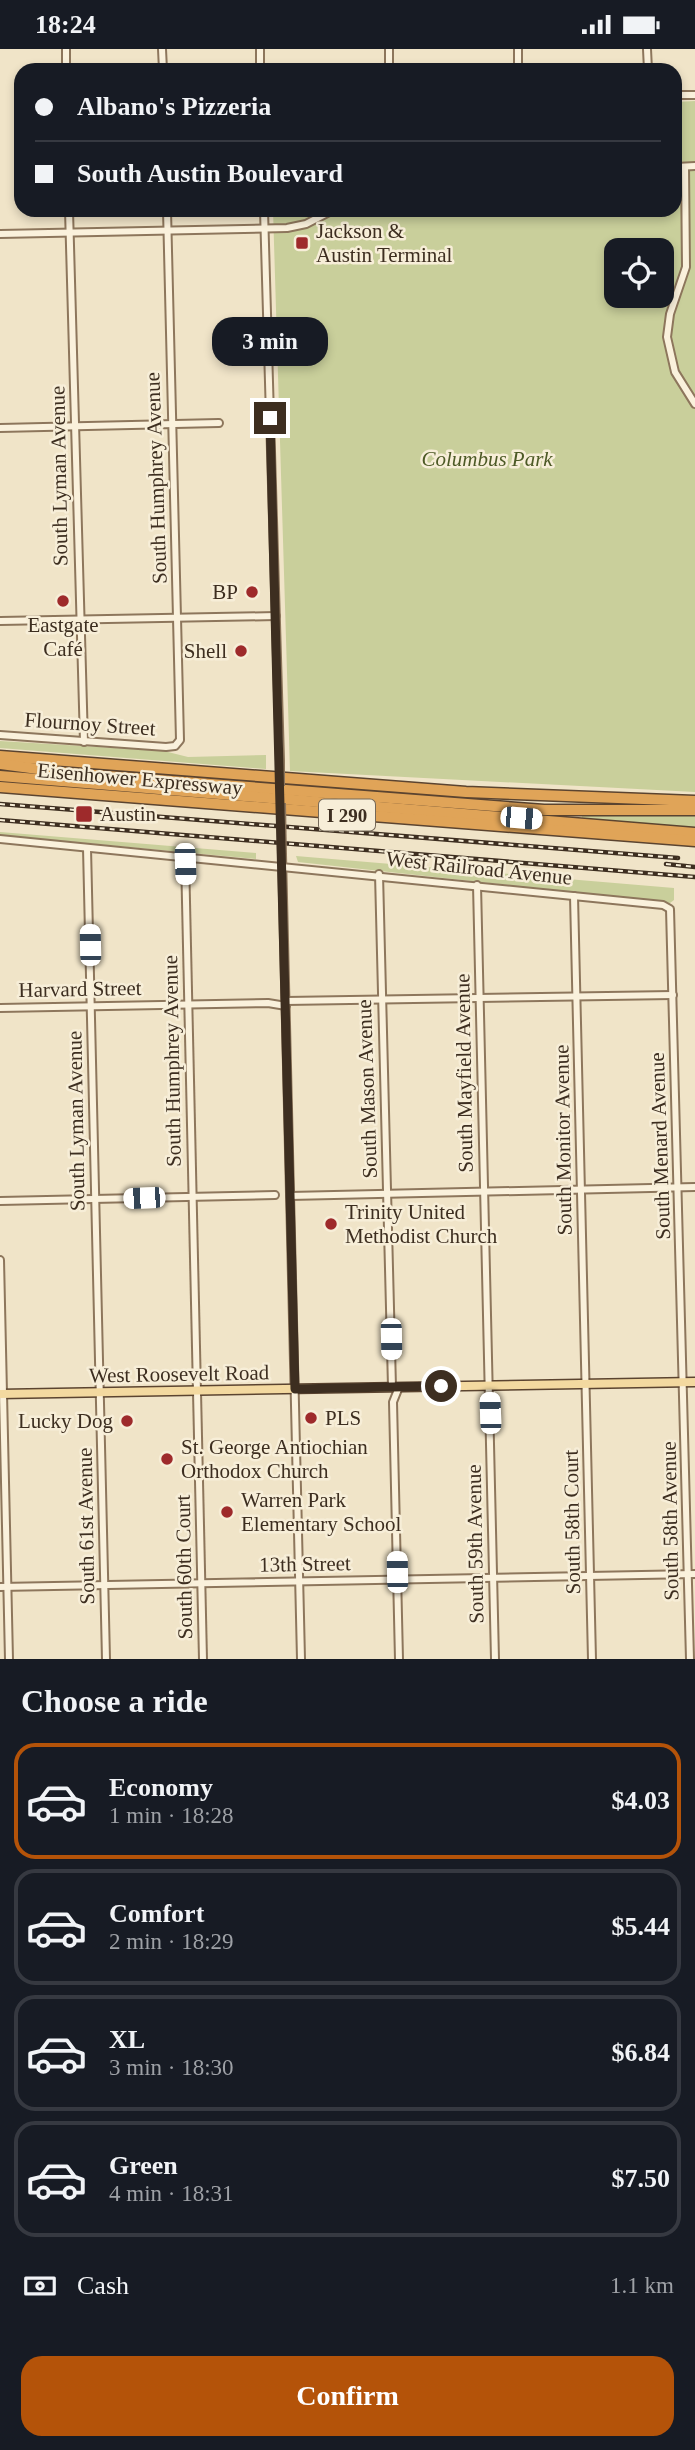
<!DOCTYPE html>
<html lang="en">
<head>
<meta charset="utf-8">
<style>
  :root { --surface:#171b24; --page:#20242c; --text:#f1f3f6; --muted:#9ea1a6; --line:#363941; --accent:#b45309 }
  body { margin:0; font-family:Georgia,serif; background:var(--page); color:var(--text); height:100vh; display:flex; flex-direction:column; font-size:26px; white-space:nowrap }
  * { box-sizing:border-box; margin:0 }
  p { font-size:23px; color:var(--muted) }
  .icon { flex:none; width:38px; height:38px; fill:none; stroke:currentColor; stroke-width:2; stroke-linecap:round; stroke-linejoin:round }
  .map { position:relative; height:1610px; overflow:hidden }
  .side { display:flex; flex-direction:column; background:var(--surface); flex:1 }
  .side>* { flex:none }
  .hud { position:absolute; left:14px; top:14px; width:668px; height:154px; border-radius:21px; box-shadow:0 4px 10px #0003; display:grid; align-content:center; height:154px; padding:0 21px; background:var(--surface) }
  .controls { position:absolute; left:604px; top:189px; display:grid; gap:14px }
  .controls a { display:grid; place-items:center; width:70px; height:70px; border-radius:14px; background:var(--surface); box-shadow:0 4px 10px #0003; font-size:35px }
  .end { position:absolute; width:32px; height:32px; margin:-16px; border:9px solid #3d2e20; background:#fff; box-shadow:0 0 0 4px #fff }
  .from { border-radius:50% }
  .bubble { position:absolute; height:49px; border-radius:21px; background:var(--surface); box-shadow:0 4px 10px #0003; font-size:23px; font-weight:700; line-height:49px; text-align:center }
  .car { position:absolute; width:21px; height:42px; margin:-21px -10px; border-radius:9px; box-shadow:0 0 5px 2px #0007; background:linear-gradient(#fff 24%,#345 0 40%,#fff 0 76%,#345 0 86%,#fff 0) }
  .hud b { display:flex; align-items:center; gap:24px; height:66px; font-size:26px }
  .hud b+b { border-top:2px solid var(--line) }
  .hud i { width:18px; height:18px; background:var(--text) }
  ul { padding:0; list-style:none }
  li { display:flex; align-items:center; gap:21px; height:116px; margin:0 14px 10px; padding:0 7px; border:4px solid var(--line); border-radius:21px }
  li div { flex:1 }
  li b { display:block; font-size:26px }
  li em { font-style:normal; font-weight:700 }
  li.current { border-color:var(--accent) }
  li>.icon { width:63px; height:63px; stroke-width:1.5 }
  h2 { padding:0 21px; font-size:32px; line-height:84px }
  .pay { display:flex; align-items:center; gap:18px; height:77px; padding:0 21px; font-size:26px }
  .pay p { margin-inline-start:auto }
  .action { display:flex; gap:14px; margin-top:auto; padding:14px 21px }
  .action a { flex:1; height:80px; border-radius:21px; background:var(--accent); color:#fff; font-size:28px; font-weight:700; line-height:80px; text-align:center }
  .status { display:flex; justify-content:space-between; align-items:center; height:49px; padding:0 35px; background:var(--surface); direction:ltr }
  .status svg { height:19px; fill:currentColor }
  .map>svg:first-child { display:block }
  .green { fill:#c9cf9b; fill-rule:evenodd }
  .lines { fill:none; stroke-linecap:round; stroke-linejoin:round }
  .minor-casing { stroke:#8d765c; stroke-width:10 }
  .major-casing { stroke:#5b4430; stroke-width:11 }
  .highway-casing { stroke:#5b4430; stroke-width:13 }
  .minor { stroke:#faf1dc; stroke-width:6 }
  .major { stroke:#f3d9a0; stroke-width:8 }
  .highway { stroke:#e0a458; stroke-width:10 }
  .rail-casing { stroke:#3d2e20; stroke-width:4.5 }
  .rail { stroke:#f7eed8; stroke-width:2; stroke-dasharray:5; stroke-linecap:butt }
  .minor-bridge-casing { stroke:#8d765c; stroke-width:10; stroke-linecap:butt }
  .minor-bridge { stroke:#faf1dc; stroke-width:6 }
  .route { stroke:#3d2e20; stroke-width:9 }
  .poi-dot { fill:#9e2a2b; stroke:#f7eed8; stroke-width:2.5 }
  .labels { text-anchor:middle; dominant-baseline:central; stroke-width:5; stroke-linejoin:round; paint-order:stroke }
  .shield { fill:#f7eed8; stroke:#756857; stroke-width:2 }
  .shield-label { font-size:19px; font-weight:bold; fill:#3d2e20 }
  .poi-label { font-size:21px; fill:#3d2e20; stroke:#f7eed8; text-anchor:start }
  .park-label { font-size:21px; font-style:italic; fill:#4d5a26; stroke:#f7eed8 }
  .street-label { font-size:21px; fill:#3d2e20; stroke:#f7eed8 }
</style>
</head>
<body>
<div class="status"><b>18:24</b><svg viewBox="0 0 49 12"><path d="M0 12V9h3v3zM5 12V6h3v6zM10 12V3h3v9zM15 12V0h3v12zM26 1h20v11H26zM47 4h2v5h-2z"/></svg></div>
<div class="map">
<svg width="695" height="1610" viewBox="0 0 695 1610">
  <rect width="100%" height="100%" fill="#f0e4c8"/>
  <g class="green">
    <path d="M695,52V743L290,722L273,161H676V53ZM616,201H662V247H616Z"/>
    <polygon points="0,692 164,702 188,708 266,706 266,720 0,699"/>
    <polygon points="582,766 695,766 695,780 582,770"/>
    <polygon points="0,783 256,804 256,810 0,786"/>
    <polygon points="296,807 674,839 674,851 670,854 298,813"/>
  </g>
  <g class="lines">
    <defs>
      <g id="minor">
        <polyline points="66,0 66,21"/>
        <polyline points="162,0 163,21"/>
        <polyline points="260,0 260,21"/>
        <polyline points="389,0 389,21"/>
        <polyline points="518,0 518,21"/>
        <polyline points="647,0 648,21"/>
        <polyline points="676,46 695,46"/>
        <polyline points="676,118 695,117"/>
        <polyline points="685,118 686,218 670,265 667,288 675,323 695,355"/>
        <polyline points="69,161 84,693"/>
        <polyline points="264,161 280,712"/>
        <polyline points="0,185 287,179 306,175 333,161"/>
        <polyline points="0,379 219,374"/>
        <polyline points="0,572 276,567"/>
        <polyline points="0,686 166,698 175,697 180,691 167,161"/>
        <polyline points="0,790 663,856 670,860 690,1610"/>
        <polyline points="87,799 106,1610"/>
        <polyline points="282,806 301,1610"/>
        <polyline points="185,808 203,1610"/>
        <polyline points="379,825 392,1338"/>
        <polyline points="477,836 495,1610"/>
        <polyline points="574,847 592,1610"/>
        <polyline points="286,952 673,946"/>
        <polyline points="0,959 268,954 286,957"/>
        <polyline points="290,1147 695,1138"/>
        <polyline points="0,1152 275,1146"/>
        <polyline points="0,1211 9,1610"/>
        <polyline points="0,1538 695,1525"/>
        <polyline points="399,1610 393,1353 399,1338"/>
      </g>
      <polyline id="major" points="0,1345 695,1333"/>
      <g id="highway">
        <polyline points="0,707 466,743 695,752"/>
        <polyline points="0,715 68,724 544,761 695,761"/>
        <polyline points="0,727 695,784"/>
        <polyline points="0,738 695,792"/>
      </g>
    </defs>
    <use href="#minor" class="minor-casing"/>
    <use href="#major" class="major-casing"/>
    <use href="#highway" class="highway-casing"/>
    <use href="#minor" class="minor"/>
    <use href="#major" class="major"/>
    <use href="#highway" class="highway"/>
    <defs>
      <g id="rail">
        <polyline points="0,755 678,809"/>
        <polyline points="0,771 695,828"/>
        <polyline points="666,815 695,818"/>
      </g>
    </defs>
    <use href="#rail" class="rail-casing"/>
    <use href="#rail" class="rail"/>
    <defs>
      <g id="minor-bridge">
        <polyline points="280,712 280,737"/>
        <polyline points="281,754 282,806"/>
      </g>
    </defs>
    <use href="#minor-bridge" class="minor-bridge-casing"/>
    <use href="#minor-bridge" class="minor-bridge"/>
  </g>
  <g class="lines">
    <polyline class="route" points="270,369 295,1340 441,1337"/>
  </g>
  <g class="poi-dot">
    <rect x="295" y="187" width="14" height="14" rx="3.5"/>
    <circle cx="252" cy="543" r="7"/>
    <circle cx="63" cy="552" r="7"/>
    <circle cx="241" cy="602" r="7"/>
    <rect x="75" y="756" width="18" height="18" rx="3.5"/>
    <circle cx="331" cy="1175" r="7"/>
    <circle cx="311" cy="1369" r="7"/>
    <circle cx="127" cy="1372" r="7"/>
    <circle cx="167" cy="1410" r="7"/>
    <circle cx="227" cy="1463" r="7"/>
  </g>
  <g class="labels">
    <rect class="shield" x="319" y="750.5" width="56" height="31" rx="5"/>
    <g class="shield-label">
      <text x="347" y="766">I 290</text>
    </g>
    <g class="poi-label">
      <text x="316" y="182">Jackson &amp;<tspan x="316" dy="24">Austin Terminal</tspan></text>
      <text x="238" y="543" text-anchor="end">BP</text>
      <text x="63" y="576" text-anchor="middle">Eastgate<tspan x="63" dy="24">Café</tspan></text>
      <text x="227" y="602" text-anchor="end">Shell</text>
      <text x="100" y="765">Austin</text>
      <text x="345" y="1163">Trinity United<tspan x="345" dy="24">Methodist Church</tspan></text>
      <text x="325" y="1369">PLS</text>
      <text x="113" y="1372" text-anchor="end">Lucky Dog</text>
      <text x="181" y="1398">St. George Antiochian<tspan x="181" dy="24">Orthodox Church</tspan></text>
      <text x="241" y="1451">Warren Park<tspan x="241" dy="24">Elementary School</tspan></text>
    </g>
    <g class="park-label">
      <text x="487" y="410">Columbus Park</text>
    </g>
    <g class="street-label">
      <text transform="translate(59 427) rotate(-91)">South Lyman Avenue</text>
      <text transform="translate(156 429) rotate(-92)">South Humphrey Avenue</text>
      <text transform="translate(90 675) rotate(4)">Flournoy Street</text>
      <text transform="translate(140 730) rotate(5)">Eisenhower Expressway</text>
      <text transform="translate(479 819) rotate(6)">West Railroad Avenue</text>
      <text transform="translate(80 940) rotate(-1)">Harvard Street</text>
      <text transform="translate(172 1012) rotate(-91)">South Humphrey Avenue</text>
      <text transform="translate(464 1024) rotate(-91)">South Mayfield Avenue</text>
      <text transform="translate(367 1040) rotate(-92)">South Mason Avenue</text>
      <text transform="translate(76 1072) rotate(-91)">South Lyman Avenue</text>
      <text transform="translate(563 1091) rotate(-91)">South Monitor Avenue</text>
      <text transform="translate(660 1097) rotate(-92)">South Menard Avenue</text>
      <text transform="translate(179 1325) rotate(-1)">West Roosevelt Road</text>
      <text transform="translate(670 1472) rotate(-91)">South 58th Avenue</text>
      <text transform="translate(572 1473) rotate(-91)">South 58th Court</text>
      <text transform="translate(86 1477) rotate(-91)">South 61st Avenue</text>
      <text transform="translate(475 1495) rotate(-91)">South 59th Avenue</text>
      <text transform="translate(305 1515) rotate(-1)">13th Street</text>
      <text transform="translate(184 1518) rotate(-91)">South 60th Court</text>
    </g>
  </g>
</svg>
<div class="controls">
<a><svg class="icon" aria-label="locate" viewBox="0 0 24 24"><circle cx="12" cy="12" r="6"/><path d="M12 2v4M12 18v4M2 12h4M18 12h4"/></svg></a>
</div>
<i class="end from" style="left:441px;top:1337px"></i>
<i class="end" style="left:270px;top:369px"></i>
<div class="bubble" style="left:212px;top:268px;width:116px">3 min</div>
<i class="car" style="left:521px;top:769px;rotate:95deg"></i>
<i class="car" style="left:185px;top:815px;rotate:178deg"></i>
<i class="car" style="left:90px;top:896px;rotate:359deg"></i>
<i class="car" style="left:144px;top:1149px;rotate:268deg"></i>
<i class="car" style="left:391px;top:1290px;rotate:179deg"></i>
<i class="car" style="left:490px;top:1364px;rotate:358deg"></i>
<i class="car" style="left:397px;top:1523px;rotate:359deg"></i>
<div class="hud">
<b><i class="from"></i>Albano's Pizzeria</b>
<b><i></i>South Austin Boulevard</b>
</div>
</div>
<section class="side">
<h2>Choose a ride</h2>
<ul>
<li class="current"><svg class="icon" aria-label="car" viewBox="0 0 24 24"><path d="M5 17H2v-5l4-1 3-4h7l3 4 3 1v5h-3M9 17h6M6 11h13"/><circle cx="7" cy="17" r="2"/><circle cx="17" cy="17" r="2"/></svg><div><b>Economy</b><p>1 min · 18:28</p></div><em>$4.03</em></li>
<li><svg class="icon" aria-label="car" viewBox="0 0 24 24"><path d="M5 17H2v-5l4-1 3-4h7l3 4 3 1v5h-3M9 17h6M6 11h13"/><circle cx="7" cy="17" r="2"/><circle cx="17" cy="17" r="2"/></svg><div><b>Comfort</b><p>2 min · 18:29</p></div><em>$5.44</em></li>
<li><svg class="icon" aria-label="car" viewBox="0 0 24 24"><path d="M5 17H2v-5l4-1 3-4h7l3 4 3 1v5h-3M9 17h6M6 11h13"/><circle cx="7" cy="17" r="2"/><circle cx="17" cy="17" r="2"/></svg><div><b>XL</b><p>3 min · 18:30</p></div><em>$6.84</em></li>
<li><svg class="icon" aria-label="car" viewBox="0 0 24 24"><path d="M5 17H2v-5l4-1 3-4h7l3 4 3 1v5h-3M9 17h6M6 11h13"/><circle cx="7" cy="17" r="2"/><circle cx="17" cy="17" r="2"/></svg><div><b>Green</b><p>4 min · 18:31</p></div><em>$7.50</em></li>
</ul>
<div class="pay"><svg class="icon" aria-label="cash" viewBox="0 0 24 24"><path d="M3 7h18v10H3z"/><circle cx="12" cy="12" r="2"/></svg>Cash<p>1.1 km</p></div>
<div class="action"><a>Confirm</a></div>
</section>
</body>
</html>
